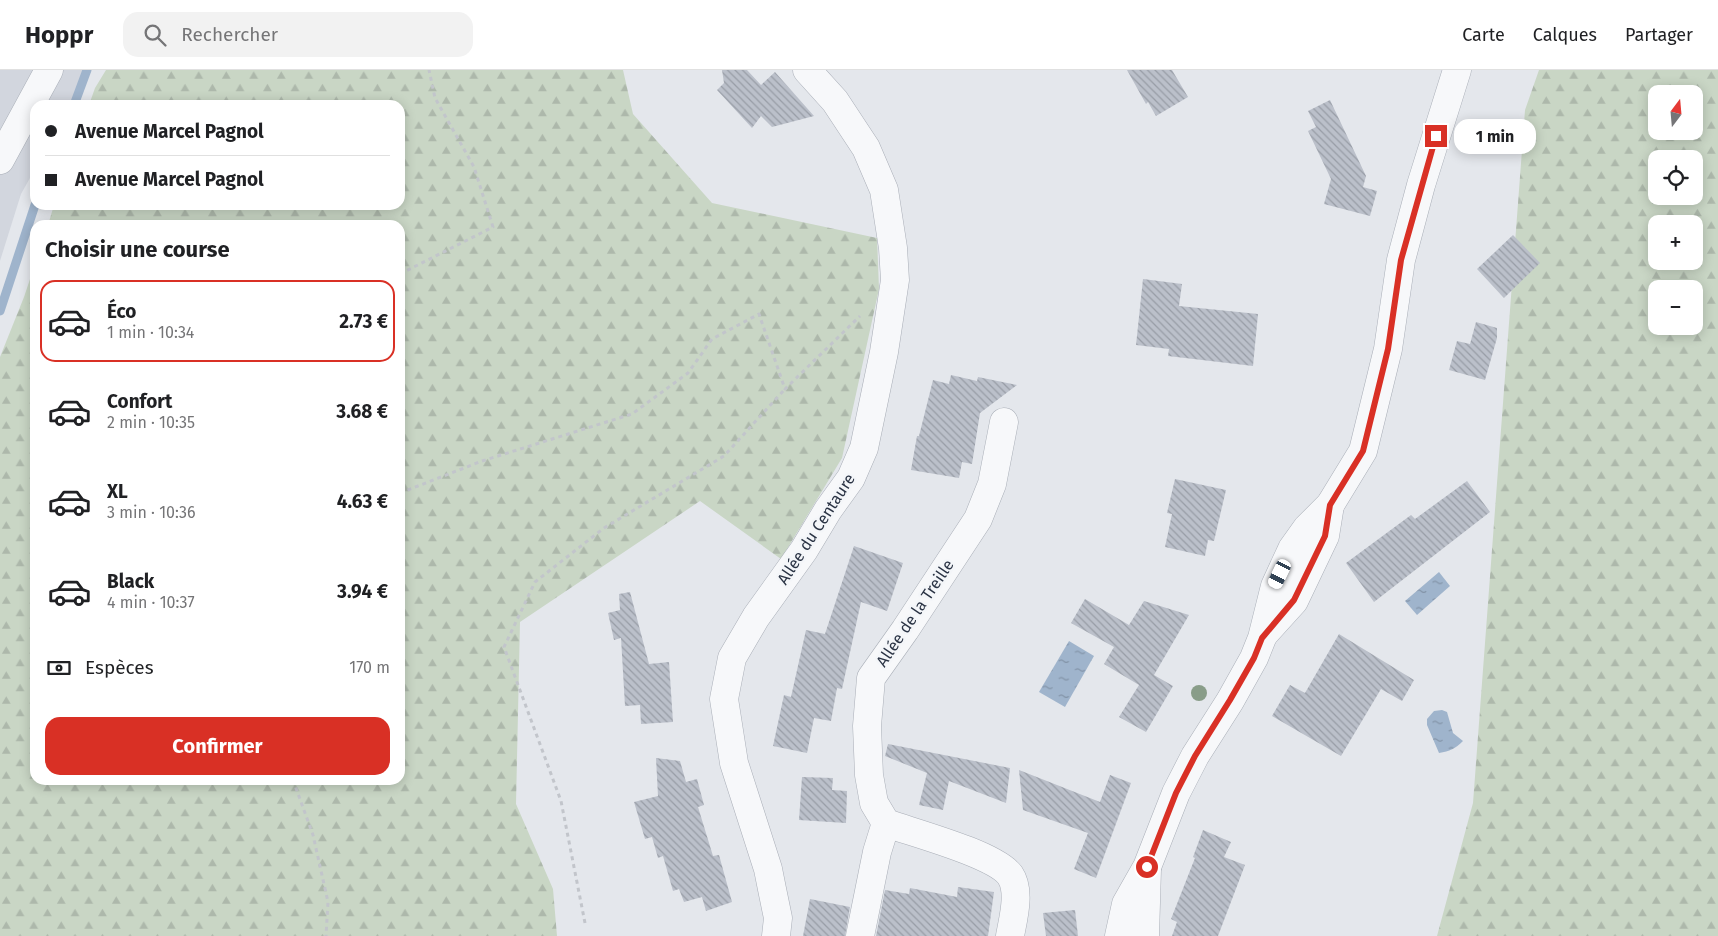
<!DOCTYPE html>
<html lang="fr">
<head>
<meta charset="utf-8">
<style>
  :root { --surface:#fff; --page:#f2f2f2; --text:#202124; --muted:#757577; --line:#e0e0e0; --accent:#d93025 }
  body { margin:0; font-family:"Fira Sans",sans-serif; background:var(--page); color:var(--text); height:100vh; display:flex; flex-direction:column; font-size:19px; white-space:nowrap }
  * { box-sizing:border-box; margin:0 }
  p { font-size:16px; color:var(--muted) }
  .icon { flex:none; width:28px; height:28px; fill:none; stroke:currentColor; stroke-width:2; stroke-linecap:round; stroke-linejoin:round }
  .map { position:relative; flex:1; overflow:hidden }
  .details { position:absolute; left:30px; top:150px; width:375px; height:565px; display:flex; flex-direction:column; background:var(--surface); border-radius:15px; box-shadow:0 2px 12px #0003 }
  .details>* { flex:none }
  .hud { position:absolute; left:30px; top:30px; width:375px; height:110px; border-radius:15px; box-shadow:0 2px 12px #0003; display:grid; align-content:center; height:110px; padding:0 15px; background:var(--surface) }
  .needle { width:32px; rotate:16deg }
  .controls { position:absolute; left:1648px; top:15px; display:grid; gap:10px }
  .controls a { display:grid; place-items:center; width:55px; height:55px; border-radius:10px; background:var(--surface); box-shadow:0 2px 12px #0003; font-size:25px }
  .end { position:absolute; width:22px; height:22px; margin:-11px; border:6px solid #d93025; background:#fff; box-shadow:0 0 0 2px #fff }
  .from { border-radius:50% }
  .bubble { position:absolute; height:35px; border-radius:15px; background:var(--surface); box-shadow:0 2px 12px #0003; font-size:16px; font-weight:700; line-height:35px; text-align:center }
  .car { position:absolute; width:15px; height:30px; margin:-15px -8px; border-radius:6px; box-shadow:0 0 4px 1px #0007; background:linear-gradient(#fff 24%,#345 0 40%,#fff 0 76%,#345 0 86%,#fff 0) }
  .hud b { display:flex; align-items:center; gap:18px; height:48px; font-size:19px }
  .hud b+b { border-top:1px solid var(--line) }
  .hud i { width:12px; height:12px; background:var(--text) }
  ul { padding:0; list-style:none }
  li { display:flex; align-items:center; gap:15px; height:82px; margin:0 10px 8px; padding:0 5px; border:2px solid transparent; border-radius:15px }
  li div { flex:1 }
  li b { display:block; font-size:19px }
  li em { font-style:normal; font-weight:700 }
  li.active { border-color:var(--accent) }
  li>.icon { width:45px; height:45px; stroke-width:1.5 }
  h2 { padding:0 15px; font-size:22px; line-height:60px }
  .pay { display:flex; align-items:center; gap:12px; height:55px; padding:0 15px; font-size:19px }
  .pay p { margin-inline-start:auto }
  .action { display:flex; gap:10px; margin-top:auto; padding:10px 15px }
  .action a { flex:1; height:58px; border-radius:15px; background:var(--accent); color:#fff; font-size:20px; font-weight:700; line-height:58px; text-align:center }
  header { display:flex; align-items:center; gap:30px; box-sizing:border-box; height:70px; padding:0 25px; background:var(--surface); border-bottom:1px solid var(--line) }
  header strong { font-size:24px }
  nav { display:flex; gap:28px; margin-inline-start:auto; font-size:18px }
  .search { width:350px; height:45px; background:var(--page); display:flex; align-items:center; gap:12px; box-sizing:border-box; padding:0 18px; border-radius:15px; color:var(--muted); font-size:19px }
  .map>svg:first-child { display:block }
  .built { fill:#d2d6de }
  .forest { fill:url(#forest-firs); fill-rule:evenodd }
  .water { fill:url(#water-ripples) }
  .lines { fill:none; stroke-linecap:round; stroke-linejoin:round }
  .stream { stroke:#9fb4cc; stroke-width:9 }
  .building { fill:url(#building-back-hatch) }
  .minor-casing { stroke:#a9aeb7; stroke-width:29 }
  .path { stroke:#c2c5cb; stroke-width:3; stroke-dasharray:4 4; stroke-linecap:butt }
  .minor { stroke:#f7f8fa; stroke-width:28 }
  .tree { fill:#899d89 }
  .route { stroke:#d93025; stroke-width:6 }
  .labels { text-anchor:middle; dominant-baseline:central; stroke-width:5; stroke-linejoin:round; paint-order:stroke }
  .street-label { font-size:16px; fill:#2b3445; stroke:#f4f6f9 }
</style>
</head>
<body>
<header>
<strong>Hoppr</strong>
<div class="search"><svg class="icon" aria-label="search" viewBox="0 0 24 24"><circle cx="10" cy="10" r="6"/><path d="M15 15l6 6"/></svg>Rechercher</div>
<nav><a>Carte</a><a>Calques</a><a>Partager</a></nav>
</header>
<div class="map">
<svg width="1718" height="866" viewBox="0 0 1718 866">
  <defs>
    <pattern id="forest-firs" width="22" height="20" patternUnits="userSpaceOnUse" patternTransform="scale(1.25)"><rect width="22" height="20" fill="#c9d6c5"/><path d="M5 1l3.5 6h-7zM16 11l3.5 6h-7z" fill="#adb8ab"/></pattern>
    <pattern id="water-ripples" width="26" height="14" patternUnits="userSpaceOnUse" patternTransform="scale(1.25)"><rect width="26" height="14" fill="#9fb4cc"/><path d="M2 4q2-2 4 0t4 0M15 11q2-2 4 0t4 0" fill="none" stroke="#8293a7"/></pattern>
    <pattern id="building-back-hatch" width="6" height="6" patternUnits="userSpaceOnUse" patternTransform="scale(1.25)"><rect width="6" height="6" fill="#bbc0ca"/><path d="M-1 5l2 2M0 0l6 6M5-1l2 2" fill="none" stroke="#989da6"/></pattern>
  </defs>
  <rect width="100%" height="100%" fill="#e4e7ec"/>
  <polygon class="built" points="0,0 87,0 69,35 35,35 35,99 21,124 0,191"/>
  <g class="forest">
    <polygon points="106,0 623,0 633,44 712,133 877,168 879,219 842,388 781,489 700,431 520,552 516,734 553,819 557,866 0,866 0,287 24,227 35,194 35,710 400,710 400,155 48,155 54,135 400,135 400,35 89,35 95,18"/>
    <path d="M1539,0H1718V866H1437L1473,733L1525,40ZM1656,24H1694V61H1656ZM1656,89H1694V126H1656ZM1656,154H1694V191H1656ZM1656,219H1694V256H1656Z"/>
  </g>
  <g class="water">
    <polygon points="1439,502 1450,516 1417,545 1405,531"/>
    <polygon points="1069,571 1094,586 1065,637 1039,622"/>
    <path d="M1442,640L1447,642L1453,663L1463,671C1455,679 1450,681 1439,683L1427,655V649L1434,641Z"/>
  </g>
  <g class="lines">
    <g class="stream">
      <polyline points="74,35 87,0"/>
      <polyline points="0,241 35,135"/>
    </g>
  </g>
  <g class="building">
    <polygon points="722,0 747,0 761,15 775,2 814,46 772,57 761,46 752,58 717,20 724,13"/>
    <polygon points="1127,0 1172,0 1188,27 1156,46 1148,32 1146,34"/>
    <polygon points="1330,30 1366,106 1363,117 1377,121 1370,146 1324,134 1331,109 1308,61 1316,57 1308,41"/>
    <polygon points="1513,165 1540,193 1504,228 1477,199"/>
    <polygon points="1143,209 1182,214 1179,236 1258,244 1253,296 1168,286 1169,279 1136,275"/>
    <polygon points="1476,252 1497,258 1497,268 1485,310 1449,300 1457,271 1470,274"/>
    <polygon points="951,305 977,311 978,307 1017,315 980,343 972,394 962,392 959,408 911,400 917,366 919,366 933,310 949,314"/>
    <polygon points="1175,409 1226,420 1214,471 1208,470 1205,486 1165,477 1172,444 1167,443"/>
    <polygon points="1467,411 1490,442 1374,532 1346,493 1411,445 1415,449"/>
    <polygon points="854,476 903,493 887,541 861,532 842,619 837,618 831,651 814,648 807,683 773,676 784,625 791,627 806,560 825,564"/>
    <polygon points="630,522 649,594 669,592 673,652 641,654 640,635 625,636 621,568 614,570 608,543 620,540 619,524"/>
    <polygon points="1085,529 1129,555 1144,531 1189,545 1154,605 1173,616 1146,662 1119,647 1139,615 1104,594 1114,577 1071,553"/>
    <polygon points="1339,564 1414,610 1402,631 1381,619 1341,686 1272,646 1290,615 1305,623"/>
    <polygon points="888,674 1010,698 1006,733 949,711 943,740 919,735 927,703 885,686"/>
    <polygon points="656,688 680,691 686,712 697,709 704,735 698,737 713,786 719,785 732,832 706,841 702,827 684,832 679,819 673,821 663,786 658,788 652,767 645,769 634,732 658,726"/>
    <polygon points="1019,700 1100,732 1110,705 1131,713 1096,808 1074,799 1088,763 1023,740"/>
    <polygon points="802,707 833,708 832,720 847,721 846,753 799,750"/>
    <polygon points="1203,760 1231,772 1224,787 1245,795 1218,866 1172,866 1177,852 1171,849 1195,788 1193,787"/>
    <polygon points="958,817 994,822 988,866 876,866 885,820 909,824 910,818 957,827"/>
    <polygon points="810,829 850,837 845,866 803,866"/>
    <polygon points="1075,840 1078,866 1046,866 1043,843"/>
  </g>
  <g class="lines">
    <defs>
      <g id="minor">
        <polyline points="0,90 49,0"/>
        <path d="M1004,352L992,414L978,449L905,560L871,608L867,656L869,705L874,733L886,753C914,763 994,784 1010,805C1021,821 1013,849 1010,866"/>
        <polyline points="1265,563 1294,531 1325,466 1330,435"/>
        <polyline points="776,866 778,848 772,819 768,799 734,693 724,629 732,588 756,547 804,480 828,440 851,408 864,378 884,282 895,210 893,178 884,120 866,78 835,31 807,0"/>
        <polyline points="860,866 877,782 886,753"/>
        <polyline points="1119,866 1126,834 1147,797 1176,723 1195,686 1230,631 1254,588 1262,568 1275,516 1292,479 1307,458 1330,435 1363,381 1388,279 1401,190 1421,115 1457,0"/>
        <polyline points="1145,866 1147,799"/>
      </g>
    </defs>
    <use href="#minor" class="minor-casing"/>
    <g class="path">
      <polyline points="400,204 493,157 474,97 435,28 429,0"/>
      <polyline points="400,423 482,391 632,344 688,303 712,269 759,244 785,319 860,246"/>
      <polyline points="293,710 313,765 328,832 326,866"/>
      <polyline points="585,853 561,731 504,577 535,512 604,458 724,386 785,319"/>
    </g>
    <use href="#minor" class="minor"/>
  </g>
  <circle class="tree" cx="1199" cy="623" r="8"/>
  <g class="lines">
    <polyline class="route" points="1147,797 1176,723 1195,686 1230,630 1254,588 1262,568 1294,530 1325,466 1330,435 1363,381 1388,279 1401,190 1436,66"/>
  </g>
  <g class="labels">
    <g class="street-label">
      <text transform="translate(816 459) rotate(-57)">Allée du Centaure</text>
      <text transform="translate(915 543) rotate(-56)">Allée de la Treille</text>
    </g>
  </g>
</svg>
<div class="controls">
<a><svg class="needle" viewBox="-14 -14 28 28"><path d="M0-13l5 13h-10z" fill="#e53935"/><path d="M0 13l5-13h-10z" fill="#757577"/></svg></a>
<a><svg class="icon" aria-label="locate" viewBox="0 0 24 24"><circle cx="12" cy="12" r="6"/><path d="M12 2v4M12 18v4M2 12h4M18 12h4"/></svg></a>
<a>+</a>
<a>−</a>
</div>
<i class="end from" style="left:1147px;top:797px"></i>
<i class="end" style="left:1436px;top:66px"></i>
<div class="bubble" style="left:1454px;top:49px;width:82px">1 min</div>
<i class="car" style="left:1280px;top:504px;rotate:206deg"></i>
<div class="hud">
<b><i class="from"></i>Avenue Marcel Pagnol</b>
<b><i></i>Avenue Marcel Pagnol</b>
</div>
<section class="details">
<h2>Choisir une course</h2>
<ul>
<li class="active"><svg class="icon" aria-label="car" viewBox="0 0 24 24"><path d="M5 17H2v-5l4-1 3-4h7l3 4 3 1v5h-3M9 17h6M6 11h13"/><circle cx="7" cy="17" r="2"/><circle cx="17" cy="17" r="2"/></svg><div><b>Éco</b><p>1 min · 10:34</p></div><em>2.73 €</em></li>
<li><svg class="icon" aria-label="car" viewBox="0 0 24 24"><path d="M5 17H2v-5l4-1 3-4h7l3 4 3 1v5h-3M9 17h6M6 11h13"/><circle cx="7" cy="17" r="2"/><circle cx="17" cy="17" r="2"/></svg><div><b>Confort</b><p>2 min · 10:35</p></div><em>3.68 €</em></li>
<li><svg class="icon" aria-label="car" viewBox="0 0 24 24"><path d="M5 17H2v-5l4-1 3-4h7l3 4 3 1v5h-3M9 17h6M6 11h13"/><circle cx="7" cy="17" r="2"/><circle cx="17" cy="17" r="2"/></svg><div><b>XL</b><p>3 min · 10:36</p></div><em>4.63 €</em></li>
<li><svg class="icon" aria-label="car" viewBox="0 0 24 24"><path d="M5 17H2v-5l4-1 3-4h7l3 4 3 1v5h-3M9 17h6M6 11h13"/><circle cx="7" cy="17" r="2"/><circle cx="17" cy="17" r="2"/></svg><div><b>Black</b><p>4 min · 10:37</p></div><em>3.94 €</em></li>
</ul>
<div class="pay"><svg class="icon" aria-label="cash" viewBox="0 0 24 24"><path d="M3 7h18v10H3z"/><circle cx="12" cy="12" r="2"/></svg>Espèces<p>170 m</p></div>
<div class="action"><a>Confirmer</a></div>
</section>
</div>
</body>
</html>
